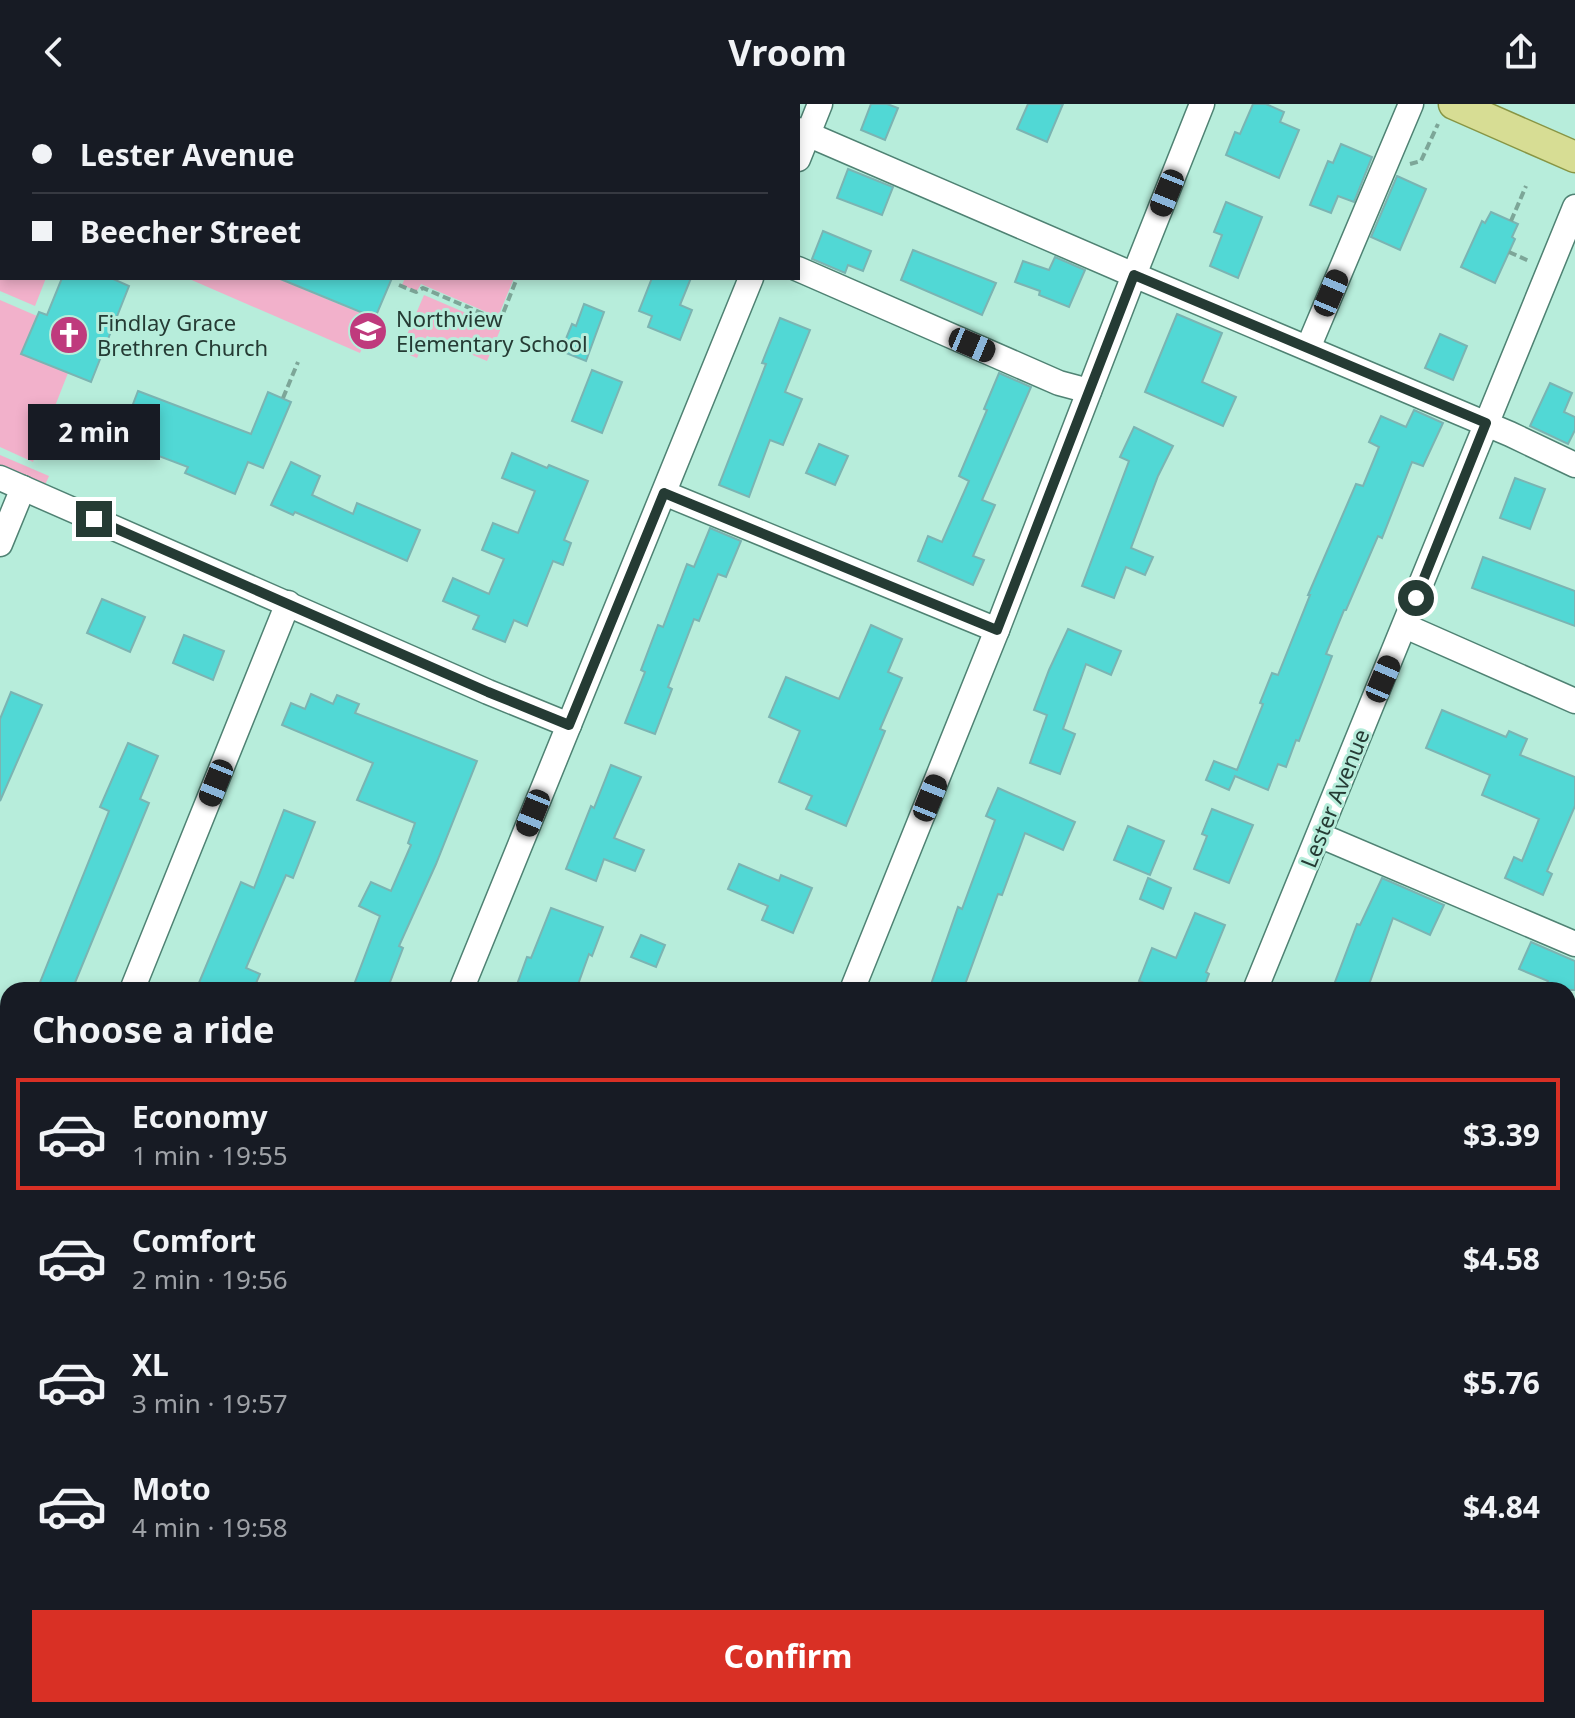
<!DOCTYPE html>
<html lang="en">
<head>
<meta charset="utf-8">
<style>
  :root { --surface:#171b24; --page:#242831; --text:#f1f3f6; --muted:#9ea1a6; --line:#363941; --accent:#d93025 }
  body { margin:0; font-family:"Noto Sans",sans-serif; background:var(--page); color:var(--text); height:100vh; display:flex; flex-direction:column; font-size:30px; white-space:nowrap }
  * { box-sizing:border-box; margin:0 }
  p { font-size:26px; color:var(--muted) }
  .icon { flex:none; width:44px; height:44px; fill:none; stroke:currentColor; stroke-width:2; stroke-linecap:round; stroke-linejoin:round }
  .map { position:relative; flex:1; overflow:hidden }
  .side { position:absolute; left:0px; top:878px; width:1576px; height:736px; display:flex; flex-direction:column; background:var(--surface); border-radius:24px 24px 0 0; box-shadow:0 4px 12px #0003 }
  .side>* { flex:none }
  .top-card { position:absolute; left:0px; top:0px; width:800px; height:176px; box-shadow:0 4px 12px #0003; display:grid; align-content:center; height:176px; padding:0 32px; background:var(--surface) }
  .end { position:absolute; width:36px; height:36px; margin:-18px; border:10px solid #253b34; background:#fff; box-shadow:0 0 0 4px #fff }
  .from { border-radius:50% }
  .bubble { position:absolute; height:56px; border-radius:0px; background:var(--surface); box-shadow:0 4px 12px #0003; font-size:26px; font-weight:700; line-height:56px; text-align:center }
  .car { position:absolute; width:24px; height:48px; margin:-24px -12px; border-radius:10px; box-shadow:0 0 6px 2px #0007; background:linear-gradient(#222 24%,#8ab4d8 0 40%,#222 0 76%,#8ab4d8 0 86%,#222 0) }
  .top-card b { display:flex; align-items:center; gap:28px; height:76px; font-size:30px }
  .top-card b+b { border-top:2px solid var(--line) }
  .top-card i { width:20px; height:20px; background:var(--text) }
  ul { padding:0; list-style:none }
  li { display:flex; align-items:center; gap:24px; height:112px; margin:0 16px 12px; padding:0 16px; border:4px solid transparent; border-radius:0px }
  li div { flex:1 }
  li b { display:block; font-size:30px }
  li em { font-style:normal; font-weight:700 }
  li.selected { border-color:var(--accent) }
  li>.icon { width:72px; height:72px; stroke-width:1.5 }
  h2 { padding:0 32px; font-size:36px; line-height:96px }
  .primary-button { display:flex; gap:16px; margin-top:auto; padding:16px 32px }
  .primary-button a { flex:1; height:92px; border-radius:0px; background:var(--accent); color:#fff; font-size:32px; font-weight:700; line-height:92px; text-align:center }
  header { display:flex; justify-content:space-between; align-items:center; height:104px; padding:0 32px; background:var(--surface); font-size:36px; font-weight:700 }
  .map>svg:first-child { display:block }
  .green { fill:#f2b1cb }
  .building { fill:#51d8d5; stroke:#7bb4b2; stroke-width:2 }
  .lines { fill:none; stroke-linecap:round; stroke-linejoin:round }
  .minor-casing { stroke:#4f8273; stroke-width:27 }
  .major-casing { stroke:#889544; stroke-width:33 }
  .path { stroke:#7da698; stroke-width:4; stroke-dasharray:8 4; stroke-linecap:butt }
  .minor { stroke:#fff; stroke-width:24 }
  .major { stroke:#d7dd94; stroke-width:30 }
  .route { stroke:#253b34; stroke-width:10 }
  .labels { text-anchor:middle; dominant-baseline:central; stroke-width:6; stroke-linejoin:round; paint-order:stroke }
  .poi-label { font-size:22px; fill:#253b34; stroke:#b7eddb; text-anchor:start }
  .street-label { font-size:22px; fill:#253b34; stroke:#b7eddb }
</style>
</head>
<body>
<header><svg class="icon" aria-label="back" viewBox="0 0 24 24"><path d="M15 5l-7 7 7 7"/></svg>Vroom<svg class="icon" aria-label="share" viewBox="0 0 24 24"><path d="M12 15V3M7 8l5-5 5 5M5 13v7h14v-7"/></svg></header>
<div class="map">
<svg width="1575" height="1614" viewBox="0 0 1575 1614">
  <rect width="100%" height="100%" fill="#b7eddb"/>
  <g class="green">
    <polygon points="2,155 2,174 46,174 35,202 0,187 0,160"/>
    <polygon points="187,174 276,174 375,215 360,249"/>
    <polygon points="405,174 514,174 498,213 421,180 417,187 402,181"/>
    <polygon points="424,191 501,224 487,257 427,232 417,254 400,247"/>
    <polygon points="0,196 37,212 22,250 68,269 33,358 0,343"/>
    <polygon points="0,351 49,372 45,381 0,362"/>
  </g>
  <g class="building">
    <polygon points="871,0 887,0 898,4 885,36 861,26"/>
    <polygon points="1028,0 1063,0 1047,38 1017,25"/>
    <polygon points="1253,0 1266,0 1284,8 1280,18 1299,26 1279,74 1226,51 1235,28 1240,30"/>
    <polygon points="1341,40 1372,53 1354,98 1338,92 1331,109 1310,101 1328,57 1333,59"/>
    <polygon points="848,65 893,83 882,111 837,94"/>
    <polygon points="1397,72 1426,85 1400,146 1371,133"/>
    <polygon points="1226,98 1262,113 1238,174 1210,162 1222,131 1214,128"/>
    <polygon points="1491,108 1518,120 1512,133 1515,135 1495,179 1461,163 1482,117 1485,119"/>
    <polygon points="823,127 871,147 863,167 848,161 845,169 812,155"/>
    <polygon points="913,146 996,179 982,211 901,176"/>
    <polygon points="1055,153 1085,166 1069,203 1039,191 1040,187 1015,178 1023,157 1049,166"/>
    <polygon points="62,174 111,174 129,182 91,278 21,250 39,208 47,211"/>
    <polygon points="278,174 392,174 375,214"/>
    <polygon points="652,174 691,174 680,201 692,206 680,236 648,223 652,212 639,207"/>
    <polygon points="584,200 604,208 586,257 561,247 572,220 576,222"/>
    <polygon points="1177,210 1222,229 1202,278 1236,293 1223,322 1145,288"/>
    <polygon points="780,214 810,226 785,288 802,295 783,341 770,336 749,393 719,381 766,260 762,259"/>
    <polygon points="1440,230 1467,242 1453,276 1425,264"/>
    <polygon points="592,266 622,278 602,329 572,317"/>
    <polygon points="999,269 1031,283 982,396 995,401 973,452 984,456 973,481 918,457 928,432 942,438 969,377 959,372 987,306 984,305"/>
    <polygon points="1550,279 1572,289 1564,308 1575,313 1575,326 1568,340 1530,322"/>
    <polygon points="138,287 251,330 268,288 291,298 263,364 248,358 235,390 185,369 188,363 119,337"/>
    <polygon points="1414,306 1443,319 1423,362 1412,358 1382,434 1378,432 1346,506 1344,506 1326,550 1332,552 1324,573 1299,637 1296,636 1286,663 1278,660 1268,686 1235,672 1229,686 1206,676 1214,657 1237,666 1263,600 1260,599 1272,569 1278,571 1310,491 1308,491 1356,380 1363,382 1379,343 1369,338 1381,312 1406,323"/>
    <polygon points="1134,323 1173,342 1158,372 1131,444 1153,453 1145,471 1126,463 1114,494 1082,482 1129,357 1120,353"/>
    <polygon points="819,340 848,352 835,381 806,369"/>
    <polygon points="512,349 547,364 549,361 588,377 564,436 571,439 563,461 553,457 527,522 514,516 505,538 473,525 479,512 443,497 453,474 489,490 504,455 482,446 493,419 518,429 535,387 502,374"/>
    <polygon points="291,358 320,372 312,391 353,410 357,399 420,426 407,457 295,408 293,411 271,401"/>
    <polygon points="1515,374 1545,385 1530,425 1500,414"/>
    <polygon points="710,424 741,437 726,473 718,470 699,517 694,515 668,583 672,585 655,630 625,619 645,568 641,566 658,521 663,523 687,460 694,463"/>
    <polygon points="1483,453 1575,487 1575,522 1472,484"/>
    <polygon points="102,495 145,513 130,548 87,529"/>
    <polygon points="871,521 902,535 888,568 902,574 880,625 885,627 846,722 806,705 812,692 779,678 800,627 769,613 786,573 839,595"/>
    <polygon points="1068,525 1121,547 1111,571 1086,560 1063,625 1075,630 1060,670 1030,659 1047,611 1034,606 1049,566"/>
    <polygon points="184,531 224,547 213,576 173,559"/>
    <polygon points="11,588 42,601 0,697 0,615"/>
    <polygon points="311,590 333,600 337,591 359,600 355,609 477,657 436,760 399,842 403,844 387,886 352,886 380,812 359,802 371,778 391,787 411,741 408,739 415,719 357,696 373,659 282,621 291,599 305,605"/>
    <polygon points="1442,606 1506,633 1509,627 1527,635 1520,651 1575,673 1575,702 1547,767 1552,770 1543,791 1505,774 1514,753 1522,757 1539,715 1482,691 1490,671 1426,644"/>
    <polygon points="128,639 158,652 140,695 149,699 72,886 37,886 109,707 100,703"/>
    <polygon points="611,661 641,673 614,734 644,746 635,767 604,755 596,777 566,765 591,702 594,704"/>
    <polygon points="998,684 1075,718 1063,746 1025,729 1002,791 998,790 963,886 929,886 958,803 962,805 995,716 986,712"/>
    <polygon points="1212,705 1253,721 1229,779 1194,765 1207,732 1202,730"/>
    <polygon points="284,706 315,718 293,774 286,771 246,864 260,870 253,886 196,886 241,778 254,784"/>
    <polygon points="1128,722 1164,737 1150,771 1114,756"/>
    <polygon points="739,760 779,777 781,771 812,784 793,829 762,816 768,802 728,785"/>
    <polygon points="1148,774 1171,784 1163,805 1140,795"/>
    <polygon points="1382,774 1444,801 1430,831 1393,814 1367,886 1332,886 1357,820 1360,821"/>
    <polygon points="551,804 603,823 592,852 589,850 576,886 515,886 527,853 531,854"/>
    <polygon points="1195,809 1225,821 1206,868 1209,870 1203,886 1162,886 1139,877 1152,844 1176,854"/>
    <polygon points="641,831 665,841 656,863 631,853"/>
    <polygon points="1531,838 1575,857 1575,886 1544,886 1548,877 1519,865"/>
  </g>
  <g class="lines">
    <defs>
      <g id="minor">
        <polyline points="738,0 743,2"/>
        <polyline points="31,2 32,0"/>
        <polyline points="798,26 1134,171 1510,330 1575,361"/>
        <polyline points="798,55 820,0"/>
        <polyline points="0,81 2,75"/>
        <polyline points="798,165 1059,279 1089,287"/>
        <polyline points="1308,244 1411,0"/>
        <polyline points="0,374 488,588 569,621"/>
        <polyline points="664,389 997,526"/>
        <polyline points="0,440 23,384"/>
        <polyline points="1405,522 1575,597"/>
        <polyline points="1319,731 1575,840"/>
        <polyline points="132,886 288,499"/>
        <polyline points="461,886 751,174"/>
        <polyline points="852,886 997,526 1134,171 1202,0"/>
        <polyline points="1255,886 1575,103"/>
        <polyline points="1568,1098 1575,1081"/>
        <polyline points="0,1214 8,1194"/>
        <polyline points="0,1537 8,1540"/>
        <polyline points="171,1606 191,1614"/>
        <polyline points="557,1614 561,1606"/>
        <polyline points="955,1614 958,1606"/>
        <polyline points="1357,1614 1360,1606"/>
      </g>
      <polyline id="major" points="1454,0 1575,53"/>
    </defs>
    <use href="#minor" class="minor-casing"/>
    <use href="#major" class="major-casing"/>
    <g class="path">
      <polyline points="106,2 107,0"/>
      <polyline points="1410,60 1421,57 1438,20"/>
      <polyline points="1511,117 1526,82"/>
      <polyline points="1509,148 1529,157"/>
      <polyline points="399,181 416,188 423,184 500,217 517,174"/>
      <polyline points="283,294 298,258"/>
    </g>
    <use href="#minor" class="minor"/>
    <use href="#major" class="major"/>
  </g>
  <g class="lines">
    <polyline class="route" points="94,415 488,588 569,621 664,389 997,526 1134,171 1486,319 1416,494"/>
  </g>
  <defs>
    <symbol id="school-disc" viewBox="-11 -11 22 22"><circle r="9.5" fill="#bf3a7d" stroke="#b7eddb"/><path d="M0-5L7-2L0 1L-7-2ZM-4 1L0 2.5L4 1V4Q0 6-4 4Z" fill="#fff"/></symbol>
    <symbol id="church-disc" viewBox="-11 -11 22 22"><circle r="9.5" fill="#bf3a7d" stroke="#b7eddb"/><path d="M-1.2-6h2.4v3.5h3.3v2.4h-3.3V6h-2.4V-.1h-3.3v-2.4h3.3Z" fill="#fff"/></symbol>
  </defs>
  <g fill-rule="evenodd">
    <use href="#school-disc" x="346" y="205" width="44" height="44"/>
    <use href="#church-disc" x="47" y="209" width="44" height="44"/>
  </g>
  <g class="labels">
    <g class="poi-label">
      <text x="396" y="214">Northview<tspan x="396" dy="25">Elementary School</tspan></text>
      <text x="97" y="218">Findlay Grace<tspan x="97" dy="25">Brethren Church</tspan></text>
    </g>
    <g class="street-label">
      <text transform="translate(1334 694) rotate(-68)">Lester Avenue</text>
    </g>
  </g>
</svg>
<i class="end from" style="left:1416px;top:494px"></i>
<i class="end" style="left:94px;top:415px"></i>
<div class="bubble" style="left:28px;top:300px;width:132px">2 min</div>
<i class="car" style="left:1167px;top:89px;rotate:202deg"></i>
<i class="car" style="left:1331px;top:189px;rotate:23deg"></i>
<i class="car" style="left:972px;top:241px;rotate:113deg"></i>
<i class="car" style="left:1383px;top:575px;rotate:23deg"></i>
<i class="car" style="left:216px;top:679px;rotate:202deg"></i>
<i class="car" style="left:930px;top:694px;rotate:22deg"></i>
<i class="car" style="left:533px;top:709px;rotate:202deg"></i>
<div class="top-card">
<b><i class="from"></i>Lester Avenue</b>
<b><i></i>Beecher Street</b>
</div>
<section class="side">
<h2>Choose a ride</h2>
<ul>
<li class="selected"><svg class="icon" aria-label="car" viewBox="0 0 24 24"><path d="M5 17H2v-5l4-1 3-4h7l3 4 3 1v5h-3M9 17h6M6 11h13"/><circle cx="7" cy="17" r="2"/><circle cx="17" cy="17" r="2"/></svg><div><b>Economy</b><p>1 min · 19:55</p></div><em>$3.39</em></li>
<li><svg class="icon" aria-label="car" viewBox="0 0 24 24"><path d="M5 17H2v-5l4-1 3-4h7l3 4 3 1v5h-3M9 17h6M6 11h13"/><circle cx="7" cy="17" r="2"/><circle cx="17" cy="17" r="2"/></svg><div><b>Comfort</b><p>2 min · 19:56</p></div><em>$4.58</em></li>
<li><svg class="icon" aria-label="car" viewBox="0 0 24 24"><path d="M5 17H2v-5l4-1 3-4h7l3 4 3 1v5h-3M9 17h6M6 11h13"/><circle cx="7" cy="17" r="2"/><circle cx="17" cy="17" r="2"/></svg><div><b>XL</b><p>3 min · 19:57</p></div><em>$5.76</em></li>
<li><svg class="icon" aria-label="car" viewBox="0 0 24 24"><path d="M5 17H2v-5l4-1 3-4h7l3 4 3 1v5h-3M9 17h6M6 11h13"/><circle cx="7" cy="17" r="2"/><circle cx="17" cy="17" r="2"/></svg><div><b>Moto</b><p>4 min · 19:58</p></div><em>$4.84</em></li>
</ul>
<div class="primary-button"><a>Confirm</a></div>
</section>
</div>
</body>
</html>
